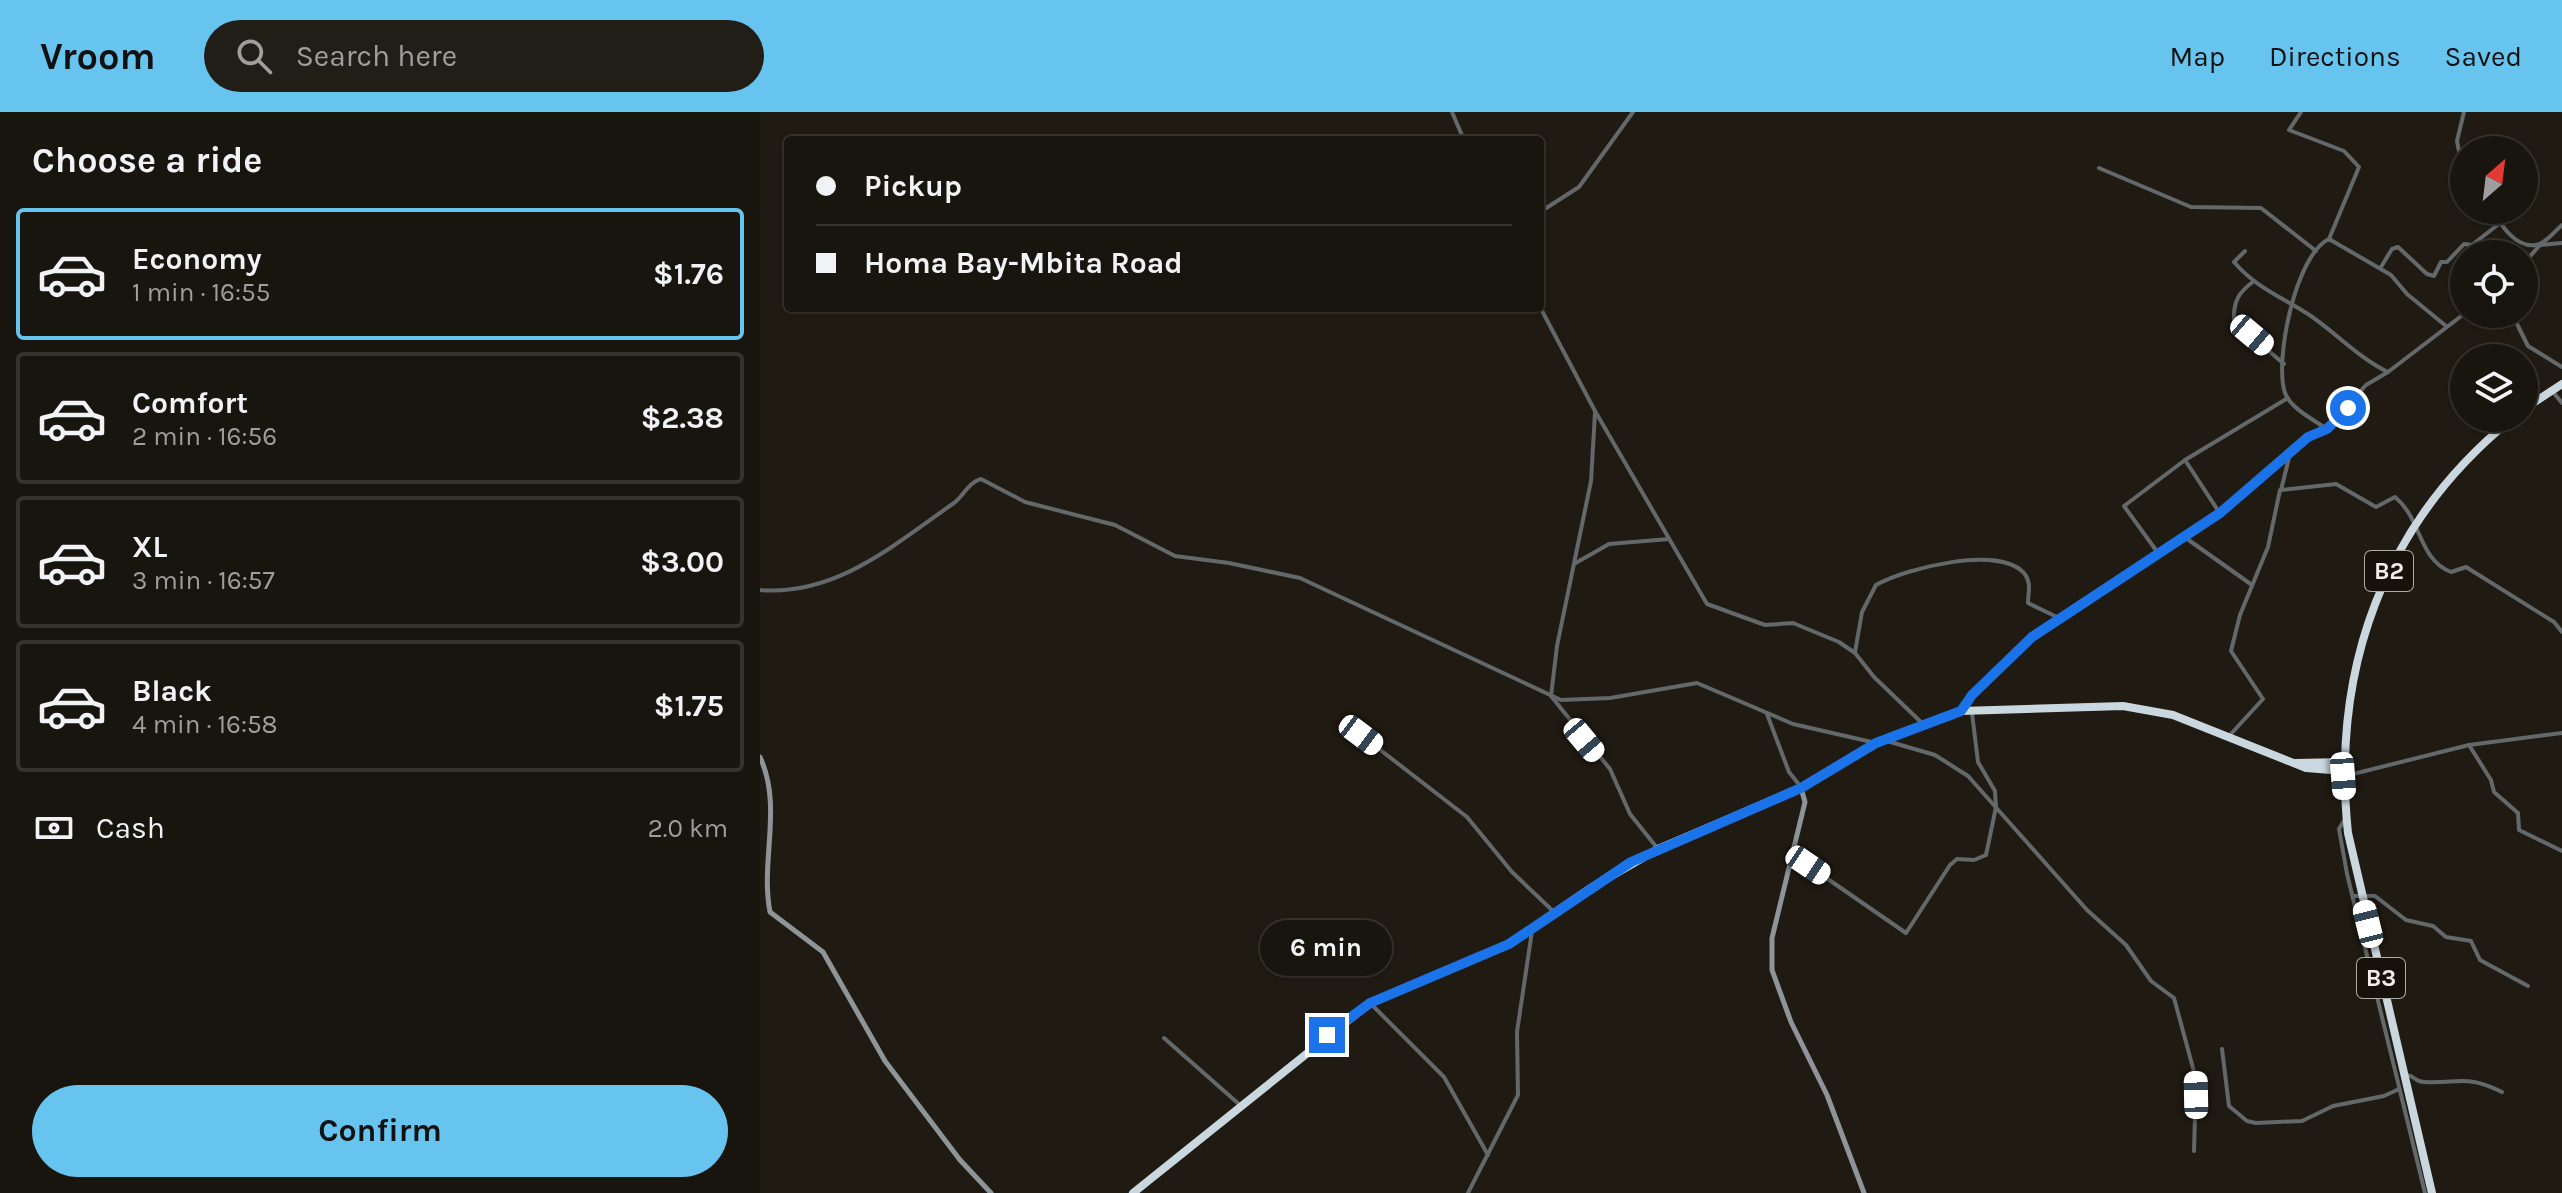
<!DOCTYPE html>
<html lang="en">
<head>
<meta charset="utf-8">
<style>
  :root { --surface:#18140e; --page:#211d17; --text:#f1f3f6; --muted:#9f9e9e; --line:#36332e; --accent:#67c4ef }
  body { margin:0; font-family:Karla,sans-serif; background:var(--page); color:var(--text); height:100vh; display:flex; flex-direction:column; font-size:30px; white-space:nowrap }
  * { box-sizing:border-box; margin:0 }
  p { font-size:26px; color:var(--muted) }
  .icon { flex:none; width:44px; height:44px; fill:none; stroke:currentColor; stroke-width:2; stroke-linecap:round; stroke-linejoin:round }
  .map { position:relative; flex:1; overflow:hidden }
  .sheet { display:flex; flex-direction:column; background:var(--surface); width:760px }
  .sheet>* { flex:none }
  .guide { position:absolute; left:24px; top:24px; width:760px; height:176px; border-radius:8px; box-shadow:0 2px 6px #0004,0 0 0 2px var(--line); display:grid; align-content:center; height:176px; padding:0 32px; background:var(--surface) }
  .needle { width:52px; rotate:28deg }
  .controls { position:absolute; left:1690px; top:24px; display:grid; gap:16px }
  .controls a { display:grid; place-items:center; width:88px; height:88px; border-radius:50%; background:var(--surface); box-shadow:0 2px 6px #0004,0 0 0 2px var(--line); font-size:40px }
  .end { position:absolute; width:36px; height:36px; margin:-18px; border:10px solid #1a73e8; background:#fff; box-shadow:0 0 0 4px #fff }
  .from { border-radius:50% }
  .bubble { position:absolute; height:56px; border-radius:28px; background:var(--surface); box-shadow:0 2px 6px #0004,0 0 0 2px var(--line); font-size:26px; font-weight:700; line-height:56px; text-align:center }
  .car { position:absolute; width:24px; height:48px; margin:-24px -12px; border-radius:10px; box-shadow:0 0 6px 2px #0007; background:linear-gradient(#fff 24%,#345 0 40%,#fff 0 76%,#345 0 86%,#fff 0) }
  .guide b { display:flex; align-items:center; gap:28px; height:76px; font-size:30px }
  .guide b+b { border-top:2px solid var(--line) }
  .guide i { width:20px; height:20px; background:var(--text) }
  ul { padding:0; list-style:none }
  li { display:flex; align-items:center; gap:24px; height:132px; margin:0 16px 12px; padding:0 16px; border:4px solid var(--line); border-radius:8px }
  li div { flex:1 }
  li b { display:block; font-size:30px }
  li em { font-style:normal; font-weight:700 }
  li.current { border-color:var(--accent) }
  li>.icon { width:72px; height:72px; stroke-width:1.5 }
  h2 { padding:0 32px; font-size:36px; line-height:96px }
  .pay { display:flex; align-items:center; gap:20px; height:88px; padding:0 32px; font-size:30px }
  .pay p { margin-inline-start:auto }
  .cta { display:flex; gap:16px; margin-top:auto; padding:16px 32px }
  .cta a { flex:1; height:92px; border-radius:48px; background:var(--accent); color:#111; font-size:32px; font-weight:700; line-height:92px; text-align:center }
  header { display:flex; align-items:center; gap:48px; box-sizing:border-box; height:112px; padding:0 40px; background:var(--accent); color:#111 }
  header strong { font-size:38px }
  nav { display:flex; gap:44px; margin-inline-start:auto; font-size:28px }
  .search { width:560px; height:72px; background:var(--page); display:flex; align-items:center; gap:20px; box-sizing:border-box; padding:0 28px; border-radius:44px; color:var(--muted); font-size:30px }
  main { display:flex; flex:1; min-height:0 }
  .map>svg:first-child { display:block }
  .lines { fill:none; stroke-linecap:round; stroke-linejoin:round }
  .street { stroke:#63686b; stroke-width:4 }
  .secondary { stroke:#8d9599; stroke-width:5 }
  .highway { stroke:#cad7de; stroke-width:8 }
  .route { stroke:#1a73e8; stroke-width:10 }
  .labels { text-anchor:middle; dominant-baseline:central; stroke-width:6; stroke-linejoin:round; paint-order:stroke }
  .shield { fill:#16120a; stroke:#afaca5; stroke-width:2 }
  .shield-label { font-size:24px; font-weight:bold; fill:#f1eee8 }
</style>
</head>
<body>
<header>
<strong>Vroom</strong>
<div class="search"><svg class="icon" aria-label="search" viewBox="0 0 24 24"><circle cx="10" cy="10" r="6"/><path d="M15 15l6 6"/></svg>Search here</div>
<nav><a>Map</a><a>Directions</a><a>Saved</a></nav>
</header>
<main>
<section class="sheet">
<h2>Choose a ride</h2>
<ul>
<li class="current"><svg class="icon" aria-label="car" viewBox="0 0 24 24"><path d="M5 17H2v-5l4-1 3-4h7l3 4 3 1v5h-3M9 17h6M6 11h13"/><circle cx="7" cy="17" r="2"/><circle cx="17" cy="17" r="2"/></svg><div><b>Economy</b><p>1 min · 16:55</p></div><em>$1.76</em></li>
<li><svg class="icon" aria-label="car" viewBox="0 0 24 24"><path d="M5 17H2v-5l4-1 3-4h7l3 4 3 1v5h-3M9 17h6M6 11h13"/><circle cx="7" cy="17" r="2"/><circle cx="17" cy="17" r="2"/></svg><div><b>Comfort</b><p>2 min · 16:56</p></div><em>$2.38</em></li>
<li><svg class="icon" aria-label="car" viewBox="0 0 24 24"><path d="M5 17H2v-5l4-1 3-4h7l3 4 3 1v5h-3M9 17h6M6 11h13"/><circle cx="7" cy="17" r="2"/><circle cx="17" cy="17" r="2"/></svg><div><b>XL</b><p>3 min · 16:57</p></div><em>$3.00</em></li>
<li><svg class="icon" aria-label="car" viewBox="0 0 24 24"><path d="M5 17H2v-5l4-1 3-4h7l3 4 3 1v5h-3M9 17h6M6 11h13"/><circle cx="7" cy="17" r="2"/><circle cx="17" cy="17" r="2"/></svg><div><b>Black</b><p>4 min · 16:58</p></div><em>$1.75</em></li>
</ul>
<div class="pay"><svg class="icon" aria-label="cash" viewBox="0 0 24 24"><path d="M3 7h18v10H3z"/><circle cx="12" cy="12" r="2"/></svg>Cash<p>2.0 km</p></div>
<div class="cta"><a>Confirm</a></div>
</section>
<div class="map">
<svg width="1802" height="1081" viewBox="0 0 1802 1081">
  <rect width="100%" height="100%" fill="#201b12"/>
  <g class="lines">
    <g class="street">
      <polyline points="692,0 704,28"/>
      <polyline points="1541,0 1529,18 1584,39 1599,55 1569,127"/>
      <polyline points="1339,56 1431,95 1501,96 1556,139"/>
      <polyline points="1704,64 1697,29 1704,0"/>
      <path d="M1733,98C1741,114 1756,136 1776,133C1785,132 1795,119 1802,113"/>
      <polyline points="780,100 819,75 873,0"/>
      <path d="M1485,139L1474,150C1496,176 1524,186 1551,204C1577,222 1599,246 1628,260"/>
      <polyline points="1764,151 1780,133 1802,131"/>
      <polyline points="1621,155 1632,137 1638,135 1667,162 1674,164 1681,150 1687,150 1704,132 1712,133 1740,111"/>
      <path d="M1494,169C1479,180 1473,189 1474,209L1524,252"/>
      <polyline points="780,195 835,299 947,492 1005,513 1033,511 1079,530 1095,541 1114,565 1163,612"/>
      <polyline points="1752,202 1768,234 1802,255"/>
      <polyline points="1793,280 1802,291"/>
      <polyline points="835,301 831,369 797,534 791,584 850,657 870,702 898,737"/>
      <path d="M1567,317C1554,308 1530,296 1525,281C1514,248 1536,142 1569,127L1631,163L1647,182L1686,214"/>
      <path d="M1529,346L1521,378L1576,372L1616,395L1635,385C1662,407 1658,447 1691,460L1706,455L1794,510L1802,520"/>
      <polyline points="1425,348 1459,400"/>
      <polyline points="1423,424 1492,473"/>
      <polyline points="1398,441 1364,394 1425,348 1528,286"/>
      <polyline points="814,452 849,432 909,427"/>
      <path d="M0,478C77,484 135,432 194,391C204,383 209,370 221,367L265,390L355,413L415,444L469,451L540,466L801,588L850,586L937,571L1033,612L1116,631"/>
      <path d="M1095,540L1102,500L1116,473C1146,456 1239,433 1264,461C1272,471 1268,480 1268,491L1299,506"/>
      <polyline points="1201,599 1212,583 1272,525 1460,401 1548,325 1567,317 1606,273 1628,260 1704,202"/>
      <polyline points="1007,602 1029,660 1041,675"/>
      <polyline points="601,623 707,705 752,760 794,800"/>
      <polyline points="1470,623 1503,587 1471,539 1480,503 1508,435 1520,378"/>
      <polyline points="1127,629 1175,643 1208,664 1327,798 1366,833 1391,869 1414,886 1436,967 1434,1039"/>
      <polyline points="1709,633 1731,668 1734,680 1758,701 1759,718 1802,739"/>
      <polyline points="1585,664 1709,633 1802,621"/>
      <polyline points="1585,707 1579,717 1587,762 1665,1081"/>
      <polyline points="1033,743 1146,821 1190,753 1197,747 1214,748 1226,743 1236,695 1235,679 1218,650 1212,601"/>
      <polyline points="1594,784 1615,784 1646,808 1673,814 1686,825 1711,829 1720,848 1768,874"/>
      <polyline points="610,891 684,965 728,1043"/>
      <polyline points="404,926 480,993"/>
      <polyline points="1462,937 1469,994 1487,1009 1496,1011 1542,1009 1573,994 1624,984 1637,978"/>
      <path d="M1647,963C1655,964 1655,970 1664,970C1698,972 1706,962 1742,980"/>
      <polyline points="708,1081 758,983 757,920 772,819"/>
    </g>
    <g class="secondary">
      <path d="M0,645C23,695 0,749 10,800L63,840L125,949L200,1048L231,1081"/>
      <polyline points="1041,676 1045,690 1012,826 1012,858 1031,910 1067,983 1104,1081"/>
    </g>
    <g class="highway">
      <polyline points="1764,297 1802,272"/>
      <polyline points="1536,651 1584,650"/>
      <polyline points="373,1081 610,891 749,832 829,777 898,737 1041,676 1116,631 1201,599 1363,594 1413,603 1546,656 1584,659"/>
      <path d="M1672,1081L1588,721C1571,557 1623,411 1753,306"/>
    </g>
  </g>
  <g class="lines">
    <polyline class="route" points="567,923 610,891 749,832 871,750 1041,676 1116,631 1201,599 1212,583 1272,525 1460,401 1548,325 1567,317 1588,296"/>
  </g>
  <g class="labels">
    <g class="shield">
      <rect x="1605" y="439" width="48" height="40" rx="6"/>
      <rect x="1597" y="846" width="48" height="40" rx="6"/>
    </g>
    <g class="shield-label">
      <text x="1629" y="459">B2</text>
      <text x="1621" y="866">B3</text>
    </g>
  </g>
</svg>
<div class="controls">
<a><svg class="needle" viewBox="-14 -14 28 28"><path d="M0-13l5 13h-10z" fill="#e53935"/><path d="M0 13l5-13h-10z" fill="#9f9e9e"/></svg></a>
<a><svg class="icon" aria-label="locate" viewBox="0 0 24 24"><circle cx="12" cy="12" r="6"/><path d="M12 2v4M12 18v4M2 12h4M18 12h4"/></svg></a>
<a><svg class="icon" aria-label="layers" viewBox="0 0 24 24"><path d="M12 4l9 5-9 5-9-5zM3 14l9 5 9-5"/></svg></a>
</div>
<i class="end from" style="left:1588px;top:296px"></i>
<i class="end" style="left:567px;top:923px"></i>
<div class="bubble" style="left:500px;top:808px;width:132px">6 min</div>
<i class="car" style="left:1492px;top:223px;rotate:130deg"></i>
<i class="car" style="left:601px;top:623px;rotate:127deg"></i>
<i class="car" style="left:824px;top:628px;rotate:140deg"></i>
<i class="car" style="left:1583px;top:664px;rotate:176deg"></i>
<i class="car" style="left:1048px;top:753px;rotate:124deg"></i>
<i class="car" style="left:1608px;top:812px;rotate:346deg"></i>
<i class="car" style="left:1436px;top:983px;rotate:359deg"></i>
<div class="guide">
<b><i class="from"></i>Pickup</b>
<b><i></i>Homa Bay-Mbita Road</b>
</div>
</div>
</main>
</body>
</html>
